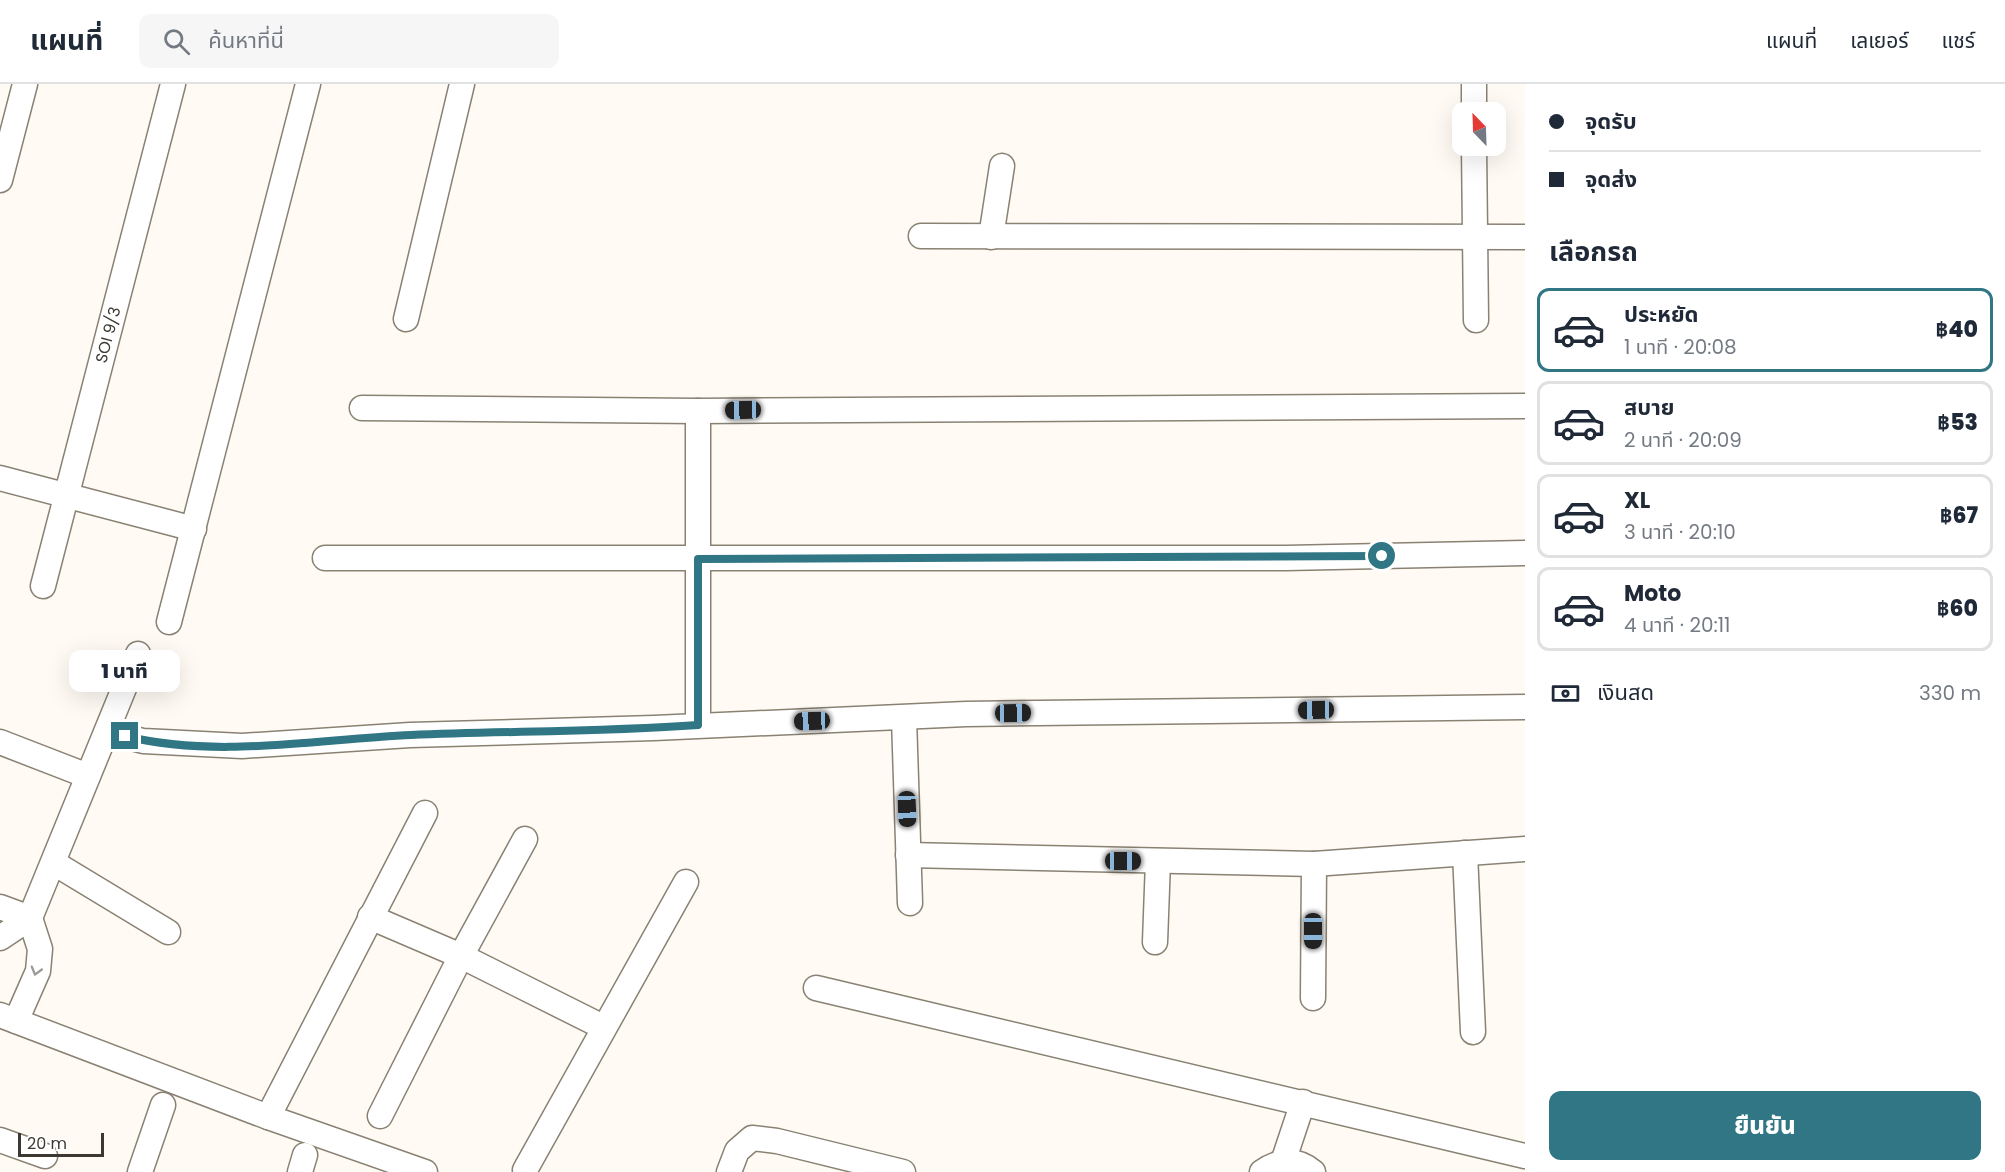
<!DOCTYPE html>
<html lang="th">
<head>
<meta charset="utf-8">
<style>
  :root { --surface:#fff; --page:#f6f6f7; --text:#1f2937; --muted:#747a83; --line:#e0e1e3; --accent:#307684 }
  body { margin:0; font-family:Poppins,"Noto Sans Thai",sans-serif; background:var(--page); color:var(--text); height:100vh; display:flex; flex-direction:column; font-size:22px; white-space:nowrap }
  * { box-sizing:border-box; margin:0 }
  p { font-size:20px; color:var(--muted) }
  .icon { flex:none; width:33px; height:33px; fill:none; stroke:currentColor; stroke-width:2; stroke-linecap:round; stroke-linejoin:round }
  .map { position:relative; flex:1; overflow:hidden }
  .drawer { display:flex; flex-direction:column; background:var(--surface); width:480px }
  .drawer>* { flex:none }
  .top-card { display:grid; align-content:center; height:132px; padding:0 24px; background:var(--surface) }
  .needle { width:39px; rotate:337deg }
  .fabs { position:absolute; left:1452px; top:18px; display:grid; gap:12px }
  .fabs a { display:grid; place-items:center; width:54px; height:54px; border-radius:12px; background:var(--surface); box-shadow:0 6px 24px #0002; font-size:30px }
  .scale { position:absolute; left:18px; bottom:15px; width:86px; box-sizing:border-box; padding-left:6px; border:3px solid #3c3832; border-top:0; font-size:16px; line-height:21px; white-space:nowrap; color:#3c3832; -webkit-text-stroke:4px #fff; paint-order:stroke }
  .end { position:absolute; width:27px; height:27px; margin:-14px; border:8px solid #307684; background:#fff; box-shadow:0 0 0 3px #fff }
  .from { border-radius:50% }
  .bubble { position:absolute; height:42px; border-radius:12px; background:var(--surface); box-shadow:0 6px 24px #0002; font-size:20px; font-weight:800; line-height:42px; text-align:center }
  .car { position:absolute; width:18px; height:36px; margin:-18px -9px; border-radius:8px; box-shadow:0 0 4px 2px #0007; background:linear-gradient(#222 24%,#8ab4d8 0 40%,#222 0 76%,#8ab4d8 0 86%,#222 0) }
  .top-card b { display:flex; align-items:center; gap:21px; height:57px; font-size:22px }
  .top-card b+b { border-top:2px solid var(--line) }
  .top-card i { width:15px; height:15px; background:var(--text) }
  ul { padding:0; list-style:none }
  li { display:flex; align-items:center; gap:18px; height:84px; margin:0 12px 9px; padding:0 12px; border:3px solid var(--line); border-radius:12px }
  li div { flex:1 }
  li b { display:block; font-size:22px }
  li em { font-style:normal; font-weight:800 }
  li.selected { border-color:var(--accent) }
  li>.icon { width:54px; height:54px; stroke-width:1.5 }
  h2 { padding:0 24px; font-size:27px; line-height:72px }
  .pay { display:flex; align-items:center; gap:15px; height:66px; padding:0 24px; font-size:22px }
  .pay p { margin-inline-start:auto }
  .action { display:flex; gap:12px; margin-top:auto; padding:12px 24px }
  .action a { flex:1; height:69px; border-radius:12px; background:var(--accent); color:#fff; font-size:24px; font-weight:800; line-height:69px; text-align:center }
  header { display:flex; align-items:center; gap:36px; box-sizing:border-box; height:84px; padding:0 30px; background:var(--surface); border-bottom:2px solid var(--line) }
  header strong { font-size:28px }
  nav { display:flex; gap:33px; margin-inline-start:auto; font-size:21px }
  .search { width:420px; height:54px; background:var(--page); display:flex; align-items:center; gap:15px; box-sizing:border-box; padding:0 21px; border-radius:12px; color:var(--muted); font-size:22px }
  main { display:flex; flex:1; min-height:0 }
  .map>svg:first-child { display:block }
  .lines { fill:none; stroke-linecap:round; stroke-linejoin:round }
  .minor-casing { stroke:#898273; stroke-width:27 }
  .minor { stroke:#fff; stroke-width:24 }
  .oneway { stroke:#9e9c98 }
  .route { stroke:#307684; stroke-width:8 }
  .labels { text-anchor:middle; dominant-baseline:central; stroke-width:4.5; stroke-linejoin:round; paint-order:stroke }
  .street-label { font-size:16px; fill:#3c3832; stroke:#fff }
</style>
</head>
<body>
<header>
<strong>แผนที่</strong>
<div class="search"><svg class="icon" aria-label="search" viewBox="0 0 24 24"><circle cx="10" cy="10" r="6"/><path d="M15 15l6 6"/></svg>ค้นหาที่นี่</div>
<nav><a>แผนที่</a><a>เลเยอร์</a><a>แชร์</a></nav>
</header>
<main>
<div class="map">
<svg width="1525" height="1088" viewBox="0 0 1525 1088">
  <rect width="100%" height="100%" fill="#fffbf4"/>
  <g class="lines">
    <defs>
      <g id="minor">
        <polyline points="1474,28 1474,0"/>
        <polyline points="1474,62 1476,236"/>
        <polyline points="0,96 25,0"/>
        <polyline points="921,152 1525,153"/>
        <polyline points="991,153 1002,82"/>
        <polyline points="406,235 462,0"/>
        <polyline points="362,324 698,327 1525,322"/>
        <polyline points="0,394 194,445"/>
        <polyline points="325,474 1286,474 1525,469"/>
        <polyline points="43,502 173,0"/>
        <polyline points="169,538 308,0"/>
        <polyline points="904,634 910,819"/>
        <polyline points="698,641 698,327"/>
        <polyline points="108,648 143,657 242,662 410,651 654,644 966,630 1525,623"/>
        <polyline points="0,658 88,692"/>
        <polyline points="1465,769 1473,948"/>
        <polyline points="908,771 1314,780 1525,765"/>
        <polyline points="54,779 168,848"/>
        <polyline points="0,823 30,834"/>
        <polyline points="370,833 461,872 603,943"/>
        <polyline points="0,854 30,834 138,570"/>
        <polyline points="1155,858 1158,777"/>
        <polyline points="816,904 1525,1072"/>
        <polyline points="1313,914 1314,780"/>
        <polyline points="0,931 268,1033 425,1088"/>
        <polyline points="16,937 38,887 40,865 30,834"/>
        <polyline points="380,1032 461,872 525,755"/>
        <polyline points="268,1033 425,729"/>
        <polyline points="0,1056 45,1072"/>
        <polyline points="1283,1078 1303,1018"/>
        <polyline points="525,1086 686,798"/>
        <polyline points="140,1088 163,1021"/>
        <polyline points="300,1088 305,1071"/>
        <polyline points="729,1088 737,1067 752,1054 777,1057 903,1088"/>
        <path d="M1262,1088C1279,1076 1297,1074 1313,1088"/>
      </g>
    </defs>
    <use href="#minor" class="minor-casing"/>
    <use href="#minor" class="minor"/>
  </g>
  <defs><path id="oneway-chevron" d="M-2-3.5L2.5 0L-2 3.5" fill="none" stroke-width="1.6" stroke-linecap="round" stroke-linejoin="round" transform="scale(1.5)"/></defs>
  <use class="oneway" href="#oneway-chevron" transform="translate(36 887) rotate(106)"/>
  <g class="lines">
    <path class="route" d="M125,652C218,675 317,655 411,651C507,647 602,648 698,641V475L1382,472"/>
  </g>
  <g class="labels">
    <g class="street-label">
      <text transform="translate(108 251) rotate(-75)">SOI 9/3</text>
    </g>
  </g>
</svg>
<div class="fabs">
<a><svg class="needle" viewBox="-14 -14 28 28"><path d="M0-13l5 13h-10z" fill="#e53935"/><path d="M0 13l5-13h-10z" fill="#747a83"/></svg></a>
</div>
<div class="scale">20 m</div>
<i class="end from" style="left:1382px;top:472px"></i>
<i class="end" style="left:125px;top:652px"></i>
<div class="bubble" style="left:69px;top:566px;width:111px">1 นาที</div>
<i class="car" style="left:743px;top:326px;rotate:269deg"></i>
<i class="car" style="left:1316px;top:626px;rotate:269deg"></i>
<i class="car" style="left:1013px;top:629px;rotate:89deg"></i>
<i class="car" style="left:812px;top:637px;rotate:268deg"></i>
<i class="car" style="left:907px;top:725px;rotate:178deg"></i>
<i class="car" style="left:1123px;top:777px;rotate:90deg"></i>
<i class="car" style="left:1313px;top:847px;rotate:180deg"></i>
</div>
<section class="drawer">
<div class="top-card">
<b><i class="from"></i>จุดรับ</b>
<b><i></i>จุดส่ง</b>
</div>
<h2>เลือกรถ</h2>
<ul>
<li class="selected"><svg class="icon" aria-label="car" viewBox="0 0 24 24"><path d="M5 17H2v-5l4-1 3-4h7l3 4 3 1v5h-3M9 17h6M6 11h13"/><circle cx="7" cy="17" r="2"/><circle cx="17" cy="17" r="2"/></svg><div><b>ประหยัด</b><p>1 นาที · 20:08</p></div><em>฿40</em></li>
<li><svg class="icon" aria-label="car" viewBox="0 0 24 24"><path d="M5 17H2v-5l4-1 3-4h7l3 4 3 1v5h-3M9 17h6M6 11h13"/><circle cx="7" cy="17" r="2"/><circle cx="17" cy="17" r="2"/></svg><div><b>สบาย</b><p>2 นาที · 20:09</p></div><em>฿53</em></li>
<li><svg class="icon" aria-label="car" viewBox="0 0 24 24"><path d="M5 17H2v-5l4-1 3-4h7l3 4 3 1v5h-3M9 17h6M6 11h13"/><circle cx="7" cy="17" r="2"/><circle cx="17" cy="17" r="2"/></svg><div><b>XL</b><p>3 นาที · 20:10</p></div><em>฿67</em></li>
<li><svg class="icon" aria-label="car" viewBox="0 0 24 24"><path d="M5 17H2v-5l4-1 3-4h7l3 4 3 1v5h-3M9 17h6M6 11h13"/><circle cx="7" cy="17" r="2"/><circle cx="17" cy="17" r="2"/></svg><div><b>Moto</b><p>4 นาที · 20:11</p></div><em>฿60</em></li>
</ul>
<div class="pay"><svg class="icon" aria-label="cash" viewBox="0 0 24 24"><path d="M3 7h18v10H3z"/><circle cx="12" cy="12" r="2"/></svg>เงินสด<p>330 m</p></div>
<div class="action"><a>ยืนยัน</a></div>
</section>
</main>
</body>
</html>
